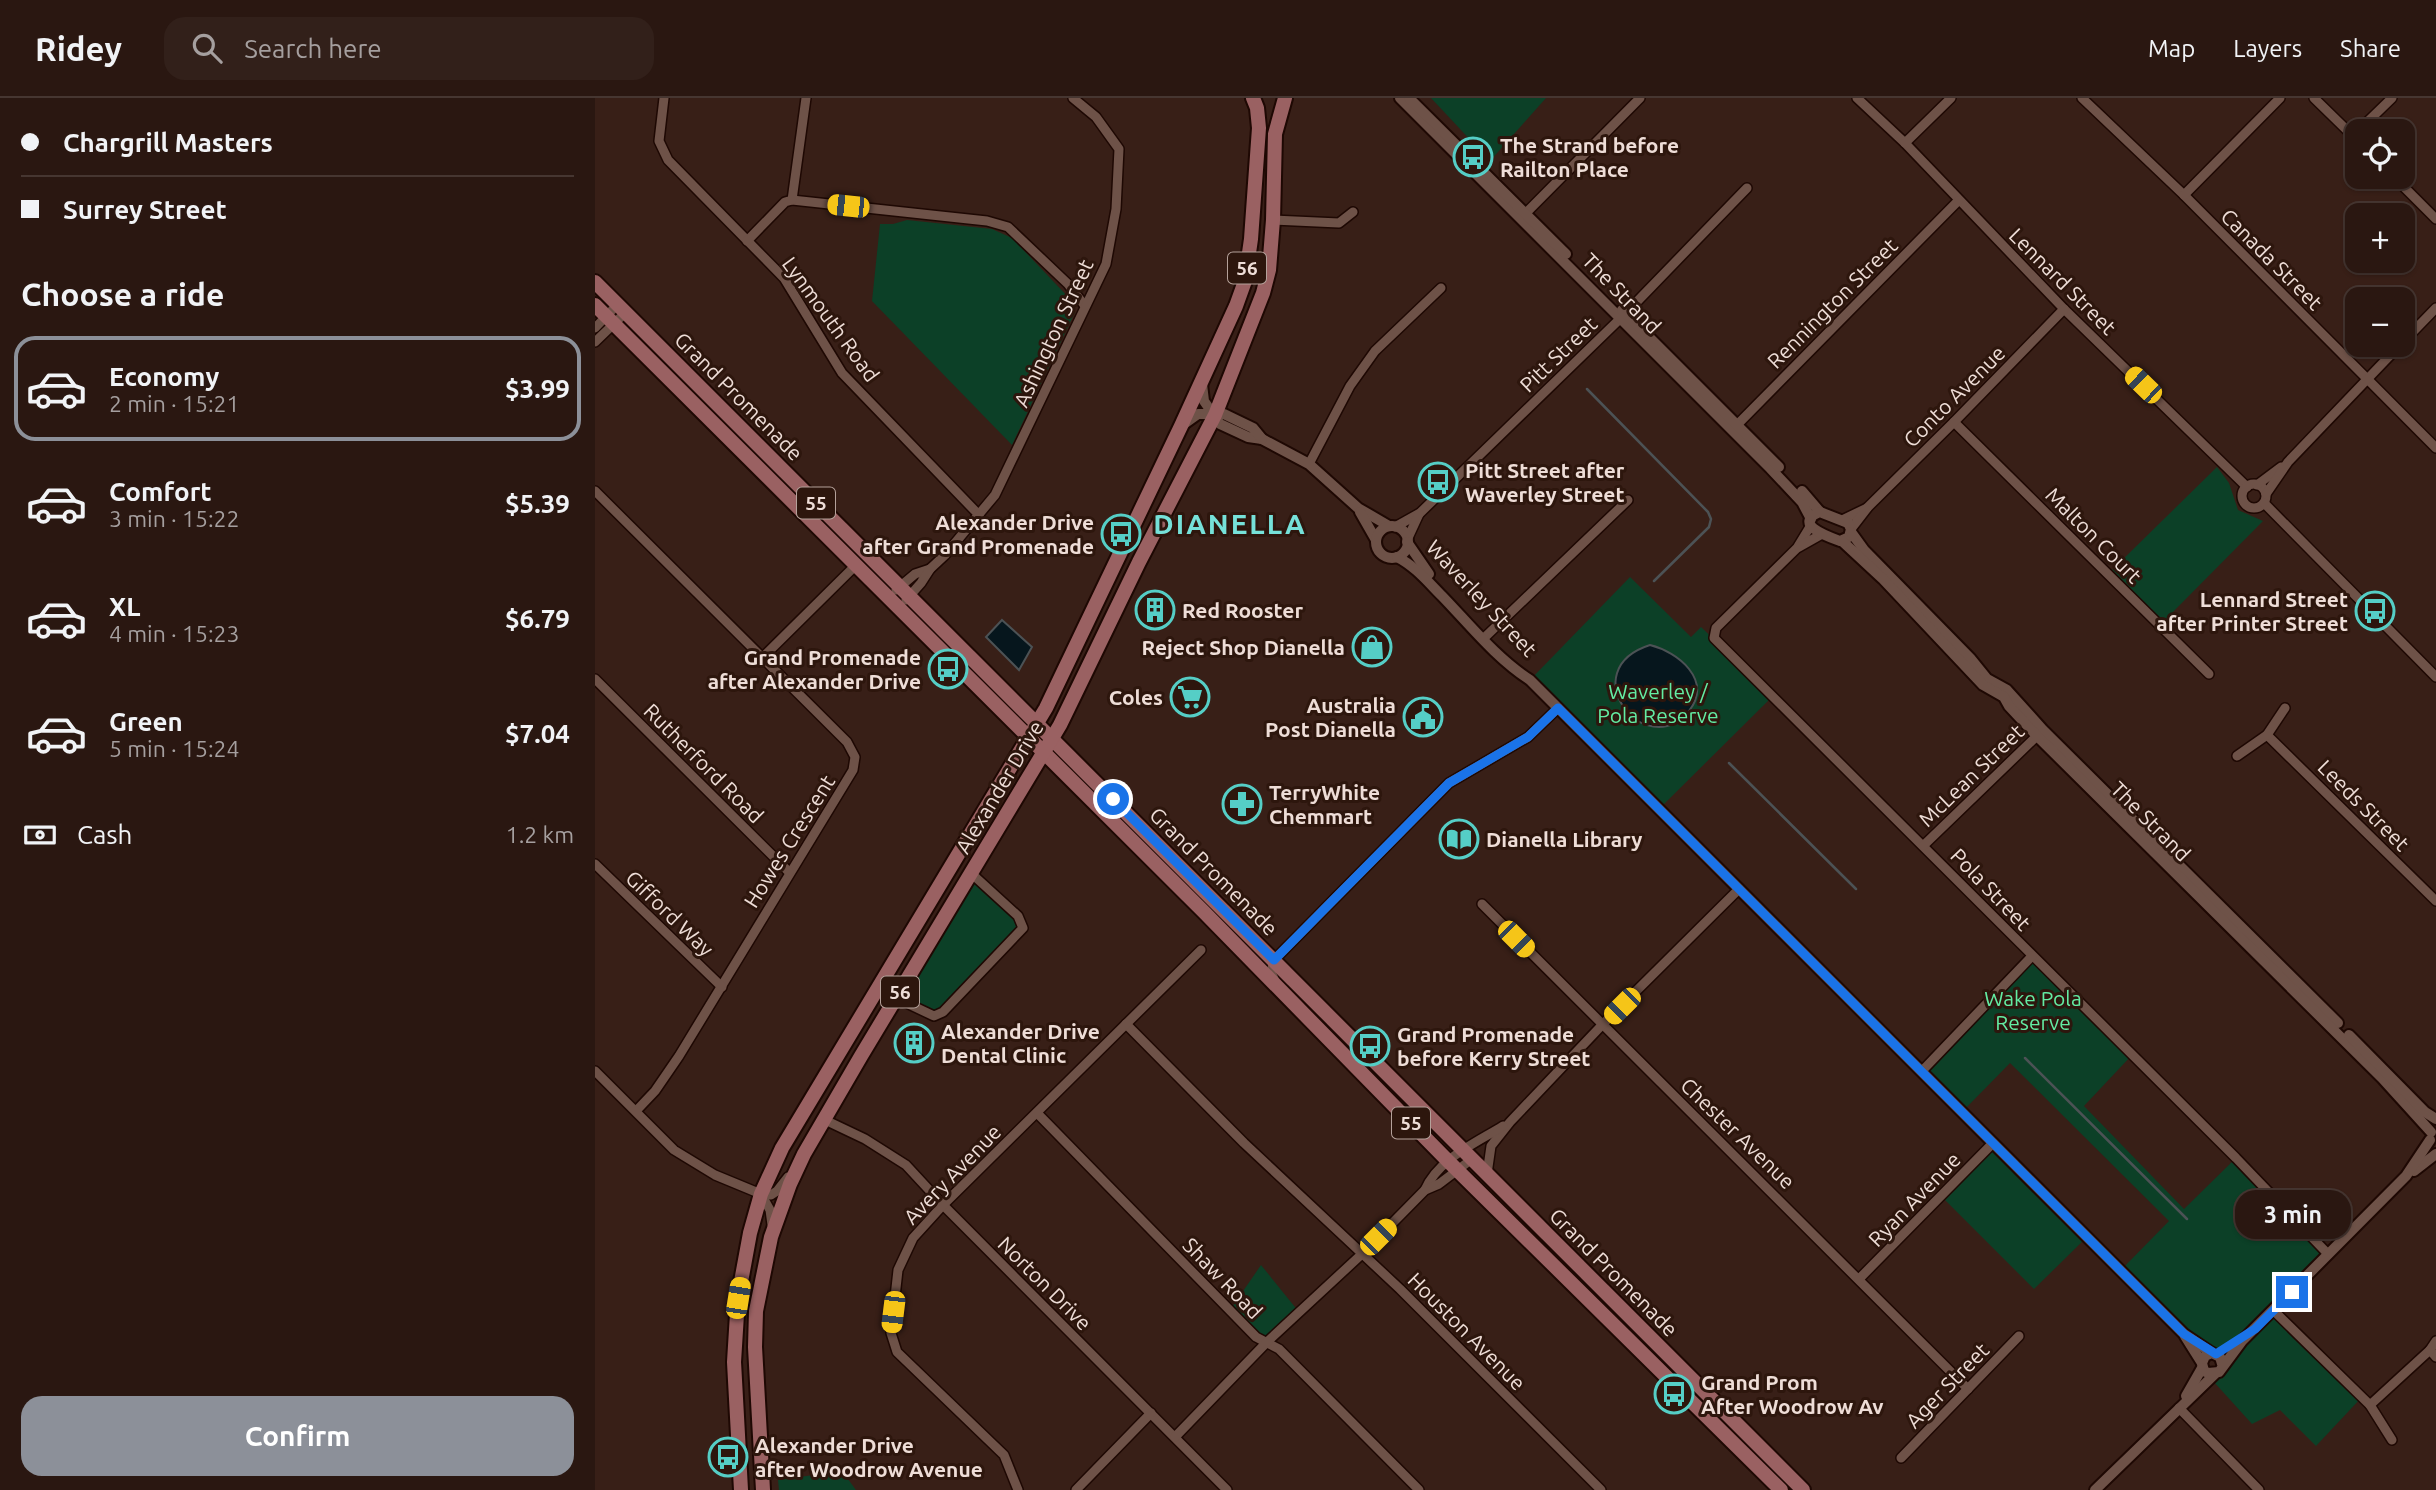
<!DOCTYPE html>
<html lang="en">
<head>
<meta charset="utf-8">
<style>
  :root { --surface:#2a1711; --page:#32201a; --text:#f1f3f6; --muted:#a59f9f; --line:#463631; --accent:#8c9099 }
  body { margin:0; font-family:Ubuntu,sans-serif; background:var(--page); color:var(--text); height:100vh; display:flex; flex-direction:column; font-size:26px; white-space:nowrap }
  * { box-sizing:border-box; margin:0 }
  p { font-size:23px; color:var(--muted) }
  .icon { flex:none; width:38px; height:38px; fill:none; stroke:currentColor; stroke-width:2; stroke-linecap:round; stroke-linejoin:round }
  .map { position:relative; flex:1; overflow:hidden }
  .sheet { display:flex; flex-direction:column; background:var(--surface); width:595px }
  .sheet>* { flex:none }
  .hud { display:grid; align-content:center; height:154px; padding:0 21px; background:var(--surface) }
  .controls { position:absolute; left:1750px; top:21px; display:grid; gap:14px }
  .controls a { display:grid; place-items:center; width:70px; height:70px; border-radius:14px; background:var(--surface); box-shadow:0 2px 5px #0004,0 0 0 2px var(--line); font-size:35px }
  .end { position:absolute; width:32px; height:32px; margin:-16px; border:9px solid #1a73e8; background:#fff; box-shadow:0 0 0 4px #fff }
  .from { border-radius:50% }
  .bubble { position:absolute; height:49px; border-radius:21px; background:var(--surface); box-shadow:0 2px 5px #0004,0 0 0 2px var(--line); font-size:23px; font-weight:600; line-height:49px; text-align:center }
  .car { position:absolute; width:21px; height:42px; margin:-21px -10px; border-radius:9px; box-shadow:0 0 5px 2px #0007; background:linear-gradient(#f5c518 24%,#345 0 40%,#f5c518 0 76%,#345 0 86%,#f5c518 0) }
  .hud b { display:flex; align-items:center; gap:24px; height:66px; font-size:26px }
  .hud b+b { border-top:2px solid var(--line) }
  .hud i { width:18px; height:18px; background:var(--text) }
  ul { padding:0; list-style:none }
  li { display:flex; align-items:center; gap:21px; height:105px; margin:0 14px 10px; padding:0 7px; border:4px solid transparent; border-radius:21px }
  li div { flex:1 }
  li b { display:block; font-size:26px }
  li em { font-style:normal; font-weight:600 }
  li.current { border-color:var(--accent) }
  li>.icon { width:63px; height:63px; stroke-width:1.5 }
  h2 { padding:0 21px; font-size:32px; line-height:84px }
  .pay { display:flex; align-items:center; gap:18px; height:77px; padding:0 21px; font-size:26px }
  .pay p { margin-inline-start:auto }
  .button { display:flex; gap:14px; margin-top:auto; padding:14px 21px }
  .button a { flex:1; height:80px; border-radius:21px; background:var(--accent); color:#fff; font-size:28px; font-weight:600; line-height:80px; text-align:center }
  header { display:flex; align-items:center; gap:42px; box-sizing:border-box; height:98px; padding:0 35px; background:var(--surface); border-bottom:2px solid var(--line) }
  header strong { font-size:33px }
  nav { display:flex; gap:38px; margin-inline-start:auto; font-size:24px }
  .search { width:490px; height:63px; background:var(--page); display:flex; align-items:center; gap:18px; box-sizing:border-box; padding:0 24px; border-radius:21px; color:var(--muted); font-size:26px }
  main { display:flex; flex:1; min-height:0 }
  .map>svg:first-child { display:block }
  .green { fill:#0c4027 }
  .water { fill:#06161d; stroke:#4c5255; stroke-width:2 }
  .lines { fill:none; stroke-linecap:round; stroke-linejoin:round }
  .stream { stroke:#4c5255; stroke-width:2.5 }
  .minor-casing { stroke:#1e0803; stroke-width:12 }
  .tertiary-casing { stroke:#1e0803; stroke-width:14 }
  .primary-casing { stroke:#1e0803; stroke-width:18 }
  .minor { stroke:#6e5248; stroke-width:9 }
  .tertiary { stroke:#6e5248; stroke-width:10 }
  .primary { stroke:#9a6162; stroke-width:14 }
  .route { stroke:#1a73e8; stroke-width:9 }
  .labels { text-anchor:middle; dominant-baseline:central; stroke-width:6; stroke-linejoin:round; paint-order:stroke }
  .shield { fill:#2d160d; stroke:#b4a19a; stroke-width:2 }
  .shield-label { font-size:19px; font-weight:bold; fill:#eeddd7 }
  .poi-label { font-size:21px; font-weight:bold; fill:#eeddd7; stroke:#2d160d; text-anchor:start }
  .street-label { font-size:21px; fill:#eeddd7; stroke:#2d160d }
  .park-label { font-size:21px; fill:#63eca3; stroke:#2d160d }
  .district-label { font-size:28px; font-weight:bold; letter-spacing:2px; fill:#76e1d9; stroke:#2d160d }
</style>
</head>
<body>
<header>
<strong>Ridey</strong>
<div class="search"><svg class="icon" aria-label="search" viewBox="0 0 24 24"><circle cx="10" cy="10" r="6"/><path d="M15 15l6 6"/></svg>Search here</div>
<nav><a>Map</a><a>Layers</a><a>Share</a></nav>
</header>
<main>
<section class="sheet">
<div class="hud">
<b><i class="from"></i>Chargrill Masters</b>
<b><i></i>Surrey Street</b>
</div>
<h2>Choose a ride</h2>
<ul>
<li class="current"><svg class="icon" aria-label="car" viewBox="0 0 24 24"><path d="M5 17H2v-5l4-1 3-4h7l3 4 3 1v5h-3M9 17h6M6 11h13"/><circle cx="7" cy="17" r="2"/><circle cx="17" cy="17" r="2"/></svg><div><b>Economy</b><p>2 min · 15:21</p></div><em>$3.99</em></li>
<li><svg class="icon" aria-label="car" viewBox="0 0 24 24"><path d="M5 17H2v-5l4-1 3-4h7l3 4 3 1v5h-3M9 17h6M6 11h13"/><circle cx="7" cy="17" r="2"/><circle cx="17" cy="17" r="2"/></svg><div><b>Comfort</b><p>3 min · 15:22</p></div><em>$5.39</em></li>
<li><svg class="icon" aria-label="car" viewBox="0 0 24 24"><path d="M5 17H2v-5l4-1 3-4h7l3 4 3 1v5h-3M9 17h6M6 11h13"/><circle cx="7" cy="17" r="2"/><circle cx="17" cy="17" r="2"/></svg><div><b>XL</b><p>4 min · 15:23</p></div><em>$6.79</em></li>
<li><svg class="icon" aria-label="car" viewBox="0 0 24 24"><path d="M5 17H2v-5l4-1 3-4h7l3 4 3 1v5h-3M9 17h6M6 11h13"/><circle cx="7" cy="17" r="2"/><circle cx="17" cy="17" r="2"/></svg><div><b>Green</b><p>5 min · 15:24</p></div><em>$7.04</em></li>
</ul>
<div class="pay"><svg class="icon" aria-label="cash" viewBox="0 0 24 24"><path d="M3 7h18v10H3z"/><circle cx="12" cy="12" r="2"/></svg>Cash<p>1.2 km</p></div>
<div class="button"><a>Confirm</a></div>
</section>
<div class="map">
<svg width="1841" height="1392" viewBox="0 0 1841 1392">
  <rect width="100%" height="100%" fill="#381f17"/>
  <g class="green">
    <polygon points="836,0 951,0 895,63"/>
    <polygon points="312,122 397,131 417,140 477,203 480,214 417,347 277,203 285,126 298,126"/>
    <polygon points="1622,369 1634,385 1643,412 1668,423 1568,524 1517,472"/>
    <polygon points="1035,479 1096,539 1106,529 1178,598 1064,711 935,582"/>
    <polygon points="377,776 388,785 428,830 339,918 301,900"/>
    <polygon points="1437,858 1537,957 1489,1008 1589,1111 1641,1060 1733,1156 1679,1213 1767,1299 1721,1348 1685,1312 1657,1326 1609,1273 1617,1276 1627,1262 1610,1258 1526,1172 1574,1123 1415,965 1368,1013 1327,973"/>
    <polygon points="1398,1045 1492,1139 1439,1191 1346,1098"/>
    <polygon points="666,1167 704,1214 672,1244 635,1212"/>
    <polygon points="247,1373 261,1392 184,1392 183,1382"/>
  </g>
  <g class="water">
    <polygon points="407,522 437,549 424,572 391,539"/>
    <path d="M1055,547C1083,554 1118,582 1094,613C1050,666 977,572 1055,547Z"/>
  </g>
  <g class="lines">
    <g class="stream">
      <polyline points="992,291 1113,414 1116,421 1114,429 1059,483"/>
      <polyline points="1134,665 1261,791"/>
      <polyline points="1430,960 1592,1121"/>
    </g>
    <defs>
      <g id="minor">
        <polyline points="69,0 64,43 73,62 189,180 247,275 384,417"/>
        <polyline points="1262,0 1310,45 1469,211 1652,389"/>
        <polyline points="1487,0 1589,97 1841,350"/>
        <polyline points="1719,0 1762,42"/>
        <polyline points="1763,33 1797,0"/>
        <polyline points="1310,45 1356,0"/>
        <polyline points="1799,79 1841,121"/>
        <polyline points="1589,97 1685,0"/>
        <polyline points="197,102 392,123 413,129 473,186 490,208"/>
        <polyline points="927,119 1045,0"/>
        <polyline points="678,122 744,125 758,114"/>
        <polyline points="152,143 190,104 197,102 211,0"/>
        <polyline points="0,230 22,207"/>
        <polyline points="0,244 30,215"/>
        <polyline points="1808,244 1841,210"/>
        <polyline points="1359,324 1614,576"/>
        <polyline points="1138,331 1363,103"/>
        <polyline points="714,366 755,288 780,253 846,190"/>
        <circle cx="1659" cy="398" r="12"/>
        <polyline points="1662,387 1686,369"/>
        <polyline points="0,393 252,644 260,659 258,672 84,958 60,993 41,1013"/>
        <polyline points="1671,396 1693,364 1805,247"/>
        <polyline points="1669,405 1841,579"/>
        <polyline points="1247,422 1272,410"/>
        <polyline points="1216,427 1202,450 1121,530 1119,540 1641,1060 1733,1156"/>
        <polyline points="800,429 825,415 1030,216 1152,90"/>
        <polyline points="1256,431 1273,409 1359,324 1469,211"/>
        <polyline points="812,442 824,416"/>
        <polyline points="1204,449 1227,436"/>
        <polyline points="301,492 320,476 335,471"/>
        <polyline points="311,502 326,485 335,471 350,457 400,397 511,166 521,111 524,51 501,19 478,0"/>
        <polyline points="888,541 1033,402"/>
        <polyline points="167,560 261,467"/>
        <polyline points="0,581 194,774"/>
        <polyline points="1672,637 1841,803"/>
        <polyline points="1642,658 1672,637 1690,610"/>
        <polyline points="1329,747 1446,634"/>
        <polyline points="0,766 127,889"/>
        <polyline points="887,806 1373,1291"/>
        <polyline points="680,883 676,874 679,862 854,685 933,639 963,610"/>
        <polyline points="282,891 339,918 348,914 428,830 423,818 377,776"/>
        <polyline points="531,926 649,1045 805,1191 1006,1392"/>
        <polyline points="0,973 79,1052 120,1077 166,1096 176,1097 182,1093 193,1079"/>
        <polyline points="1327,973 1437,858"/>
        <polyline points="442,1015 661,1239 684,1251 824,1392"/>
        <polyline points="230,1022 270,1041 311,1067 348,1107 632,1392"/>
        <polyline points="892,1076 896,1048 915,1024 1007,927 1144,791"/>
        <path d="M830,1092C843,1061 881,1045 908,1028"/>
        <polyline points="166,1096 175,1112 177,1127"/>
        <polyline points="1264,1181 1398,1045"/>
        <polyline points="1679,1213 1775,1307 1835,1252 1841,1259"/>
        <polyline points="1835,1252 1841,1243"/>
        <polyline points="1775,1307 1797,1342"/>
        <polyline points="1584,1310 1664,1392"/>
        <polyline points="580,1339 672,1244 768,1155 830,1092 844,1086 877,1061"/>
        <polyline points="1306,1360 1424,1238"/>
        <polyline points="423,1392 409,1357 302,1254 296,1235 303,1172 318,1140 348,1107 606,852"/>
        <polyline points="481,1392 556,1315"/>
      </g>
      <g id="tertiary">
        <polyline points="805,0 1175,370 1207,404 1216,421"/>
        <polyline points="814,0 971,156"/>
        <polyline points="1027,212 1184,369"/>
        <polyline points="607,286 609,303 625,326 653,339 667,341 714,366 763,410 794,428"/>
        <polyline points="589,326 603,316 629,316 658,330 667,341"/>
        <polyline points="1207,393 1225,414"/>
        <polyline points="765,414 781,442"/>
        <path d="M1225,414L1253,425L1256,431L1254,439L1245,443C1234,439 1196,426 1225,414Z"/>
        <circle cx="797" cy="444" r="16"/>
        <polyline points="1256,434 1269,452 1375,560 1392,581 1412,592 1448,632 1743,925"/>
        <polyline points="1247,443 1288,481 1388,587 1409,599 1414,608 1442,638 1787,980 1836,1034"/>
        <polyline points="812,444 834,476"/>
        <path d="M802,459C820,468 833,484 847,498C875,527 901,560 935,582L1589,1236L1617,1255"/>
        <polyline points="1754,937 1830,1014 1841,1021"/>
        <polyline points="1819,1073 1841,1056"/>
        <polyline points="1590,1238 1607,1265"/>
        <polyline points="1627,1266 1625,1259 1617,1255 1610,1258 1607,1265 1609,1273 1613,1275 1624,1274 1647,1243 1811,1078 1835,1042"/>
        <polyline points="1591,1298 1607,1270"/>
        <polyline points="1500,1392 1621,1275"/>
      </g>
      <g id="primary">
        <polyline points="0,184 1208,1392"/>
        <polyline points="0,207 610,815 853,1063 1186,1392"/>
        <polyline points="146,1392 139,1264 143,1200 155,1135 166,1096 187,1050 451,610 586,328 641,208 650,183 656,141 664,30 662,10 658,0"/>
        <polyline points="168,1392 160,1249 161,1213 176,1139 195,1086 209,1056 266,958 465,627 544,464 620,317 668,195 674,172 678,122 680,36 690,0"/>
      </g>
    </defs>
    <use href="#minor" class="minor-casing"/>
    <use href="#tertiary" class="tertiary-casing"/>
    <use href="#primary" class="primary-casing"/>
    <use href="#minor" class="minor"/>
    <use href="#tertiary" class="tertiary"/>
    <use href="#primary" class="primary"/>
  </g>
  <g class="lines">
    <polyline class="route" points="518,701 679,862 854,685 933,639 963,610 1589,1236 1621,1256 1660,1231 1697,1194"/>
  </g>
  <defs>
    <symbol id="bus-ring" viewBox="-11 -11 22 22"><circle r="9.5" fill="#2d160d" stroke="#55cec6" stroke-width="1.5"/><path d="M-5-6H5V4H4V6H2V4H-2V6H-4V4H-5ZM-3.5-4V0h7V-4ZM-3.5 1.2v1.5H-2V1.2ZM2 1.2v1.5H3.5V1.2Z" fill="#55cec6"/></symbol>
    <symbol id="building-ring" viewBox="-11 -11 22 22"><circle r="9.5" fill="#2d160d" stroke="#55cec6" stroke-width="1.5"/><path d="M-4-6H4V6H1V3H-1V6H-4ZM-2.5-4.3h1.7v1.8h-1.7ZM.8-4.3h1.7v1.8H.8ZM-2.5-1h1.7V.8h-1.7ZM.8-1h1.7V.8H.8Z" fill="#55cec6"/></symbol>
    <symbol id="shop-ring" viewBox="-11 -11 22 22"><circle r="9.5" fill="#2d160d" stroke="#55cec6" stroke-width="1.5"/><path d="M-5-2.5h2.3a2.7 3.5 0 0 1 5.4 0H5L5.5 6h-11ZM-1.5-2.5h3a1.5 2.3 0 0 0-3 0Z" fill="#55cec6"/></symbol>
    <symbol id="supermarket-ring" viewBox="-11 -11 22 22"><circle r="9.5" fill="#2d160d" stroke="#55cec6" stroke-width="1.5"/><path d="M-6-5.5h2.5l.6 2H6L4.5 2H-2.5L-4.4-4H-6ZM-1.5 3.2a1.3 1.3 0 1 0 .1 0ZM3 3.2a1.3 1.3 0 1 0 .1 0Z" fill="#55cec6"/></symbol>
    <symbol id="civic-ring" viewBox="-11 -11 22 22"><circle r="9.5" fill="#2d160d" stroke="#55cec6" stroke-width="1.5"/><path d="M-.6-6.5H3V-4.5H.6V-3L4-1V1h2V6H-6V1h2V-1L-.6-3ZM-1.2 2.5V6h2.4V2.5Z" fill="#55cec6"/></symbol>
    <symbol id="pharmacy-ring" viewBox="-11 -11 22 22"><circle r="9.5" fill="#2d160d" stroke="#55cec6" stroke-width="1.5"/><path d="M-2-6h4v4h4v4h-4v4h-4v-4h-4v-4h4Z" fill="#55cec6"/></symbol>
    <symbol id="library-ring" viewBox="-11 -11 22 22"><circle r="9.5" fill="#2d160d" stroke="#55cec6" stroke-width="1.5"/><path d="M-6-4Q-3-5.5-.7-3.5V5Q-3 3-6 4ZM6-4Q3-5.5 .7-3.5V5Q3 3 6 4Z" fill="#55cec6"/></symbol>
  </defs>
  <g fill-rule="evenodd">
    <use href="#bus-ring" x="856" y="37" width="44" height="44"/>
    <use href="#bus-ring" x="821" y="362" width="44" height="44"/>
    <use href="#bus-ring" x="504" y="414" width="44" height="44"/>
    <use href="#building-ring" x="538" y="490" width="44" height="44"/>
    <use href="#bus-ring" x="1758" y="491" width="44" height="44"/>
    <use href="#shop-ring" x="755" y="527" width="44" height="44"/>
    <use href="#bus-ring" x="331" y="549" width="44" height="44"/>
    <use href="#supermarket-ring" x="573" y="577" width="44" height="44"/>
    <use href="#civic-ring" x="806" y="597" width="44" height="44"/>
    <use href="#pharmacy-ring" x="625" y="684" width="44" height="44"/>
    <use href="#library-ring" x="842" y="719" width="44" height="44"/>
    <use href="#building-ring" x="297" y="923" width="44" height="44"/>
    <use href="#bus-ring" x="753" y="926" width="44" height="44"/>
    <use href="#bus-ring" x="1057" y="1274" width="44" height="44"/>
    <use href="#bus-ring" x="111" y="1337" width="44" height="44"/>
  </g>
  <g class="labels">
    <g class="shield">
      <rect x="633" y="154.5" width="38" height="31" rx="5"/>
      <rect x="202" y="389.5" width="38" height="31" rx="5"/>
      <rect x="286" y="878.5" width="38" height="31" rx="5"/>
      <rect x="797" y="1009.5" width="38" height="31" rx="5"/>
    </g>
    <g class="shield-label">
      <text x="652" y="170">56</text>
      <text x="221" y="405">55</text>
      <text x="305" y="894">56</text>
      <text x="816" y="1025">55</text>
    </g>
    <g class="poi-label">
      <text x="905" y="47">The Strand before<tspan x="905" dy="24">Railton Place</tspan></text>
      <text x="870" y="372">Pitt Street after<tspan x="870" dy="24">Waverley Street</tspan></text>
      <text x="499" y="424" text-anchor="end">Alexander Drive<tspan x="499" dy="24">after Grand Promenade</tspan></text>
      <text x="1753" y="501" text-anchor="end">Lennard Street<tspan x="1753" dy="24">after Printer Street</tspan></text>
      <text x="587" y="512">Red Rooster</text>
      <text x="750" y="549" text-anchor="end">Reject Shop Dianella</text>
      <text x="326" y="559" text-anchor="end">Grand Promenade<tspan x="326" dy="24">after Alexander Drive</tspan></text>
      <text x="568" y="599" text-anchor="end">Coles</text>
      <text x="801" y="607" text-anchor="end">Australia<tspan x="801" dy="24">Post Dianella</tspan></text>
      <text x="674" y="694">TerryWhite<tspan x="674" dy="24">Chemmart</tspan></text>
      <text x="891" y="741">Dianella Library</text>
      <text x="346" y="933">Alexander Drive<tspan x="346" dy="24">Dental Clinic</tspan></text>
      <text x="802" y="936">Grand Promenade<tspan x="802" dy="24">before Kerry Street</tspan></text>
      <text x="1106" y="1284">Grand Prom<tspan x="1106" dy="24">After Woodrow Av</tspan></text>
      <text x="160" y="1347">Alexander Drive<tspan x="160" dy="24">after Woodrow Avenue</tspan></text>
    </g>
    <g class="street-label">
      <text transform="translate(1677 161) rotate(45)">Canada Street</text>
      <text transform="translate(1468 183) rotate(45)">Lennard Street</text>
      <text transform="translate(1027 195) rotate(46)">The Strand</text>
      <text transform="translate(1237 205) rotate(-45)">Rennington Street</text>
      <text transform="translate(236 221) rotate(54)">Lynmouth Road</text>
      <text transform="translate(458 235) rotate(-65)">Ashington Street</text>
      <text transform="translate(963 256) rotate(-44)">Pitt Street</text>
      <text transform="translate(144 298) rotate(45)">Grand Promenade</text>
      <text transform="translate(1359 298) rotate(-45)">Conto Avenue</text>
      <text transform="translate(1499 437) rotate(45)">Malton Court</text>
      <text transform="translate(887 500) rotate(47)">Waverley Street</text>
      <text transform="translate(109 665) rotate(45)">Rutherford Road</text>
      <text transform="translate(1376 677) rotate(-44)">McLean Street</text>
      <text transform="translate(404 689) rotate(-59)">Alexander Drive</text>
      <text transform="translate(1769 707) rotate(45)">Leeds Street</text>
      <text transform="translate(1556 723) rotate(45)">The Strand</text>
      <text transform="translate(194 743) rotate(-58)">Howes Crescent</text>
      <text transform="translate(619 773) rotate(45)">Grand Promenade</text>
      <text transform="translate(1396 791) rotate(46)">Pola Street</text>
      <text transform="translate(75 815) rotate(44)">Gifford Way</text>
      <text transform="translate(1143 1035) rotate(44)">Chester Avenue</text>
      <text transform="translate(357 1076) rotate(-46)">Avery Avenue</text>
      <text transform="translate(1319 1101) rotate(-46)">Ryan Avenue</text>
      <text transform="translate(1019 1174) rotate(45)">Grand Promenade</text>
      <text transform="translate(628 1180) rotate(46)">Shaw Road</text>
      <text transform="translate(450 1185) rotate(45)">Norton Drive</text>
      <text transform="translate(872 1233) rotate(45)">Houston Avenue</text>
      <text transform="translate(1352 1287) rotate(-46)">Ager Street</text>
    </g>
    <g class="park-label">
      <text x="1063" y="593">Waverley /<tspan x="1063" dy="24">Pola Reserve</tspan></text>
      <text x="1438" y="900">Wake Pola<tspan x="1438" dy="24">Reserve</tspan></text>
    </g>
    <g class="district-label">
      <text x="635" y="425">DIANELLA</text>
    </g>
  </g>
</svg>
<div class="controls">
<a><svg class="icon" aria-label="locate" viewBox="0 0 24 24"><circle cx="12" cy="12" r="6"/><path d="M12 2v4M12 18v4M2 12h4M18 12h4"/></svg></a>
<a>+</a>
<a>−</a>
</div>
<i class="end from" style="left:518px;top:701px"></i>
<i class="end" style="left:1697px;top:1194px"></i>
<div class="bubble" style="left:1640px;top:1092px;width:116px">3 min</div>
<i class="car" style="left:253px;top:108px;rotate:276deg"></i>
<i class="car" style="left:1548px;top:287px;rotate:314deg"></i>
<i class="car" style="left:921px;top:841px;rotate:135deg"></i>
<i class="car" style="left:1027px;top:908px;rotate:225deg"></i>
<i class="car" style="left:783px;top:1139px;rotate:45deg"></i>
<i class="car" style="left:143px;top:1200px;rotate:9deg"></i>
<i class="car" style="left:298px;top:1214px;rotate:187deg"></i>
</div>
</main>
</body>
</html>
